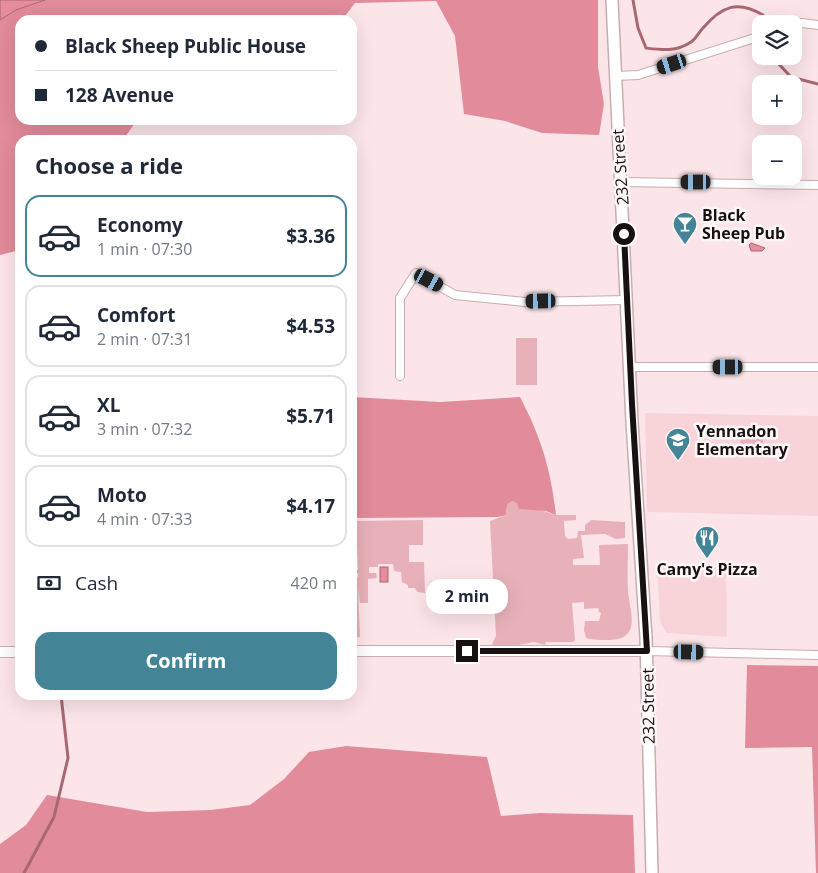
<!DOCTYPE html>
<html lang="en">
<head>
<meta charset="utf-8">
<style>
  :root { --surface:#fff; --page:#f6f6f7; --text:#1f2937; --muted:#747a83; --line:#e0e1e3; --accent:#438497 }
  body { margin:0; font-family:"Open Sans",sans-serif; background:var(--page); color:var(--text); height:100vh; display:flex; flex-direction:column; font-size:19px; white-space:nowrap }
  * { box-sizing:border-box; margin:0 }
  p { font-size:16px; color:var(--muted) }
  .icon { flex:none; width:28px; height:28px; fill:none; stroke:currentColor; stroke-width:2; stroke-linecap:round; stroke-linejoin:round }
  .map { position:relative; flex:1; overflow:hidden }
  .details { position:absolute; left:15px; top:135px; width:342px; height:565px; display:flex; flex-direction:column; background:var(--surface); border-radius:15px; box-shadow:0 5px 20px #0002 }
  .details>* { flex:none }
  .top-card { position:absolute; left:15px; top:15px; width:342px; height:110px; border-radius:15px; box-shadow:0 5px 20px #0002; display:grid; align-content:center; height:110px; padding:0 20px; background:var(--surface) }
  .buttons { position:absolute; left:752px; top:15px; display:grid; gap:10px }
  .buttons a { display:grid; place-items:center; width:50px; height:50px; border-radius:10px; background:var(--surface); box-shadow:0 5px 20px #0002; font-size:25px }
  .end { position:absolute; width:22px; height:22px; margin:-11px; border:6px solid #191011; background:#fff; box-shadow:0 0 0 2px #fff }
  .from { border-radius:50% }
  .bubble { position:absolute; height:35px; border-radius:15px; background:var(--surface); box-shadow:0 5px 20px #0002; font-size:16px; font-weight:700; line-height:35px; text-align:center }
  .car { position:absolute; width:15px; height:30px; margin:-15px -8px; border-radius:6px; box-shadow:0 0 4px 1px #0007; background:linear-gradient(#222 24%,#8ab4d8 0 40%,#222 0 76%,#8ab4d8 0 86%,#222 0) }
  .top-card b { display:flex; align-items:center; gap:18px; height:48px; font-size:19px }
  .top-card b+b { border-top:1px solid var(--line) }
  .top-card i { width:12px; height:12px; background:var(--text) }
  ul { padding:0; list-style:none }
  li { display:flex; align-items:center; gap:15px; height:82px; margin:0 10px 8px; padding:0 10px; border:2px solid var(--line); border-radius:15px }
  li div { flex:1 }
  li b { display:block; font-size:19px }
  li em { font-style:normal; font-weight:700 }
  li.selected { border-color:var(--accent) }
  li>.icon { width:45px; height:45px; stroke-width:1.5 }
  h2 { padding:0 20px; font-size:22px; line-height:60px }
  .pay { display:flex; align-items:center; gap:12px; height:55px; padding:0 20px; font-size:19px }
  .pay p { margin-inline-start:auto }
  .button { display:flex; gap:10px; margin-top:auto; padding:10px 20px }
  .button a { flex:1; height:58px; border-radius:15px; background:var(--accent); color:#fff; font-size:20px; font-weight:700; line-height:58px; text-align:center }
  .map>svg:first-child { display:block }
  .built { fill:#f8d4d9 }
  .green { fill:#e8b1b9 }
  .forest { fill:#e28b9a }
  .water { fill:#e58d9c; stroke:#a86872 }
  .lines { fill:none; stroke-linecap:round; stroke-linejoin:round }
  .stream { stroke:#a86872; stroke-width:3 }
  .minor-casing { stroke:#c7adb0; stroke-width:10 }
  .tertiary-casing { stroke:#c7adb0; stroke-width:12 }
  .secondary-casing { stroke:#c7adb0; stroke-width:14 }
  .minor { stroke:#fff; stroke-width:8 }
  .tertiary { stroke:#fff; stroke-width:10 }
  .secondary { stroke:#fff; stroke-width:11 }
  .route { stroke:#191011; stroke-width:6 }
  .labels { text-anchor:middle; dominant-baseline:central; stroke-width:5; stroke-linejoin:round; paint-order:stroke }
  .street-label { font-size:16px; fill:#191011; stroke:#fdf7f8 }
  .poi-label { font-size:16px; font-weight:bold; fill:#191011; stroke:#fdf7f8; text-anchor:start }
</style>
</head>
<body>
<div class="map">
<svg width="818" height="873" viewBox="0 0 818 873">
  <rect width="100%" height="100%" fill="#fce5e8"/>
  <g class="built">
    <polygon points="645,413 818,416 818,516 647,512"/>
    <polygon points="726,566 727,637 666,633 660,621 657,567"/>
  </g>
  <g class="green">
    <rect x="516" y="338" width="21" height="47"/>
    <polygon points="741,432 763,433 763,447 740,446"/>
    <path d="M512,501L556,515H576V520L564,521L565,536L568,539L577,538L578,531H585V525L591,520L625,522V538L616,539L605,534L581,535L584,558L573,559V565H600L599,545L628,544C628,560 627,575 628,591C630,613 642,639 609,640C601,640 594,640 586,638L584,630L585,621H599L601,613L599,612L598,608L584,609V602L572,603L575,640L573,642H546L545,645L534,642L513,646H494L492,644L496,636L490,521L506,515L507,505Z"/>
    <polygon points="423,520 423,545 409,545 409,562 424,562 425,593 417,592 415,588 408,588 408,585 402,582 401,572 394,571 393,564 378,564 378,567 369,567 369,573 376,573 377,578 368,579 368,603 360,603 358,589 360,637 353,638 353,598 355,597 353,577 358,577 358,573 352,575 353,559 355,570 358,570 356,521"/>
  </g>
  <g class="forest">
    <polygon points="45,0 598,0 598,67 604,104 599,135 542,133 505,121 464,114 455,36 436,1 355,3 342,20 20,20 20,120 137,120 123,140 20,140 20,250 0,255 0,20 16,10"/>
    <path d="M352,397L440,402L520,397C541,437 551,470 556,515L546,511L519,509L517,503L512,501L507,505L506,515L498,517L353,518Z"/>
    <polygon points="747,665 818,666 818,873 816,873 812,747 745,748"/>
    <polygon points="346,746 487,757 501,816 540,813 633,815 635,873 0,873 0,844 26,825 47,795 147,812 211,810 250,805 284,779 309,752"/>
  </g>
  <g class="water">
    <polygon points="0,0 45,0 16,10 0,20"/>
    <polygon points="751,243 765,248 762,251 751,251 749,245"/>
    <rect x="380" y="567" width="8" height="15"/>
  </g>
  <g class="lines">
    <g class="stream">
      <path d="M633,0L638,28L646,48C662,50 676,52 691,42C696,39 699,32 703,28C722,6 737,0 763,15V24"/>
      <polyline points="776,56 776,61 791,77 818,84"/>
      <polyline points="17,639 20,644"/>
      <polyline points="24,873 54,817 68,758 61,695"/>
    </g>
    <defs>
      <g id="minor">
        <polyline points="794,26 802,23 818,25"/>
        <polyline points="615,76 638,75 761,36"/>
        <polyline points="621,182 818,185"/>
        <polyline points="630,367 818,367"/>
        <polyline points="400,376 400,298 416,273 455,295 525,302 627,300"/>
        <polyline points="647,651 818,655"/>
      </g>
      <g id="tertiary">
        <polyline points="352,651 647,651"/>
        <polyline points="0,652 20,652"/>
      </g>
      <polyline id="secondary" points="612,0 632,422 646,638 652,873"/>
    </defs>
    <use href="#minor" class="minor-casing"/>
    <use href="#tertiary" class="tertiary-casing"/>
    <use href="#secondary" class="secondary-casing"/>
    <use href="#minor" class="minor"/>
    <use href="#tertiary" class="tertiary"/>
    <use href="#secondary" class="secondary"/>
  </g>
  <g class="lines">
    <polyline class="route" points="467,651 647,651 632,404 624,234"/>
  </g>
  <defs>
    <symbol id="bar-pin" viewBox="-11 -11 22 30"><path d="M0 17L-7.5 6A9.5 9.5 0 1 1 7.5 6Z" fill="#438497" stroke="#fdf7f8"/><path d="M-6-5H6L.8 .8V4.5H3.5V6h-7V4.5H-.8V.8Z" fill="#fff"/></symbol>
    <symbol id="school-pin" viewBox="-11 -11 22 30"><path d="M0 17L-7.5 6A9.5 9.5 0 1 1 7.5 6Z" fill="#438497" stroke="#fdf7f8"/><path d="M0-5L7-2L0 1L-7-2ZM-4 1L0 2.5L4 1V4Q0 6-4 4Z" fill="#fff"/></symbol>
    <symbol id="restaurant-pin" viewBox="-11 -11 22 30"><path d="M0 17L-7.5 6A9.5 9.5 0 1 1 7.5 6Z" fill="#438497" stroke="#fdf7f8"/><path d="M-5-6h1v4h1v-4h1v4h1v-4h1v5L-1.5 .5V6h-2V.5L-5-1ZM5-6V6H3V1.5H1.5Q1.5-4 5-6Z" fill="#fff"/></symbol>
  </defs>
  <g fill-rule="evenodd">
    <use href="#bar-pin" x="671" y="210" width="28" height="38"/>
    <use href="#school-pin" x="664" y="426" width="28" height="38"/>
    <use href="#restaurant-pin" x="693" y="524" width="28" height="38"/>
  </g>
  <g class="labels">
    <g class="street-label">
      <text transform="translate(620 167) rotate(-94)">232 Street</text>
      <text transform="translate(648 706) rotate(-91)">232 Street</text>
    </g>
    <g class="poi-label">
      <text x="702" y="215">Black<tspan x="702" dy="18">Sheep Pub</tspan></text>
      <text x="696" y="431">Yennadon<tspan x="696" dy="18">Elementary</tspan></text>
      <text x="707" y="569" text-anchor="middle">Camy's Pizza</text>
    </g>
  </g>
</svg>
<div class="buttons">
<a><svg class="icon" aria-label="layers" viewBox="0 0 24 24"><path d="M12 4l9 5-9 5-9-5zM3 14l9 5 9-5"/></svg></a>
<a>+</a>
<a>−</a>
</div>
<i class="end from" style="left:624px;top:234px"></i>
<i class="end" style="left:467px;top:651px"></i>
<div class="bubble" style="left:426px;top:579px;width:82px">2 min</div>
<i class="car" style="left:672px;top:64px;rotate:252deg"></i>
<i class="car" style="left:696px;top:182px;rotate:270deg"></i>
<i class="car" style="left:429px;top:280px;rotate:118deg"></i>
<i class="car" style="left:541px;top:301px;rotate:269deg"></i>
<i class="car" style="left:728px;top:367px;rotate:270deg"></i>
<i class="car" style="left:689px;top:652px;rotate:91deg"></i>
<div class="top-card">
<b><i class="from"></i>Black Sheep Public House</b>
<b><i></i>128 Avenue</b>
</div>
<section class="details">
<h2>Choose a ride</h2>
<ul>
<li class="selected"><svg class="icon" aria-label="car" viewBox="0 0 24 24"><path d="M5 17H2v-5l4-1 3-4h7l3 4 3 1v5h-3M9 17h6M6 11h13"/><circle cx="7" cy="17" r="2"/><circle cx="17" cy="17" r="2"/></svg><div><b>Economy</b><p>1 min · 07:30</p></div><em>$3.36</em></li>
<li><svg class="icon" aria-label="car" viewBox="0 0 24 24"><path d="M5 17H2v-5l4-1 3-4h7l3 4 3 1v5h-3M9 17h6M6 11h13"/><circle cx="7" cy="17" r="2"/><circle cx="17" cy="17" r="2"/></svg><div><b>Comfort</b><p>2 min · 07:31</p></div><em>$4.53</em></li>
<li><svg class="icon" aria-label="car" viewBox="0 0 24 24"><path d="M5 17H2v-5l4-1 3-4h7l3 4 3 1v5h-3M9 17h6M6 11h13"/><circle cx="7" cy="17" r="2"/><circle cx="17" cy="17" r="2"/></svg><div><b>XL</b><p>3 min · 07:32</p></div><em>$5.71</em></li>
<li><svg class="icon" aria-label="car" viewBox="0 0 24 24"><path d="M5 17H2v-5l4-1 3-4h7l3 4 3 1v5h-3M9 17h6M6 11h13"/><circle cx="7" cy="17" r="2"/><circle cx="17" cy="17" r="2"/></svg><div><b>Moto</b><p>4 min · 07:33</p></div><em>$4.17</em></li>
</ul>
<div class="pay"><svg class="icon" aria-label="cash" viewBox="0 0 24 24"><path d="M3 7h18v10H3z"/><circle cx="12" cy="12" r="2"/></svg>Cash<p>420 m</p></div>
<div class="button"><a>Confirm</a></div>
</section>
</div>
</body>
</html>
